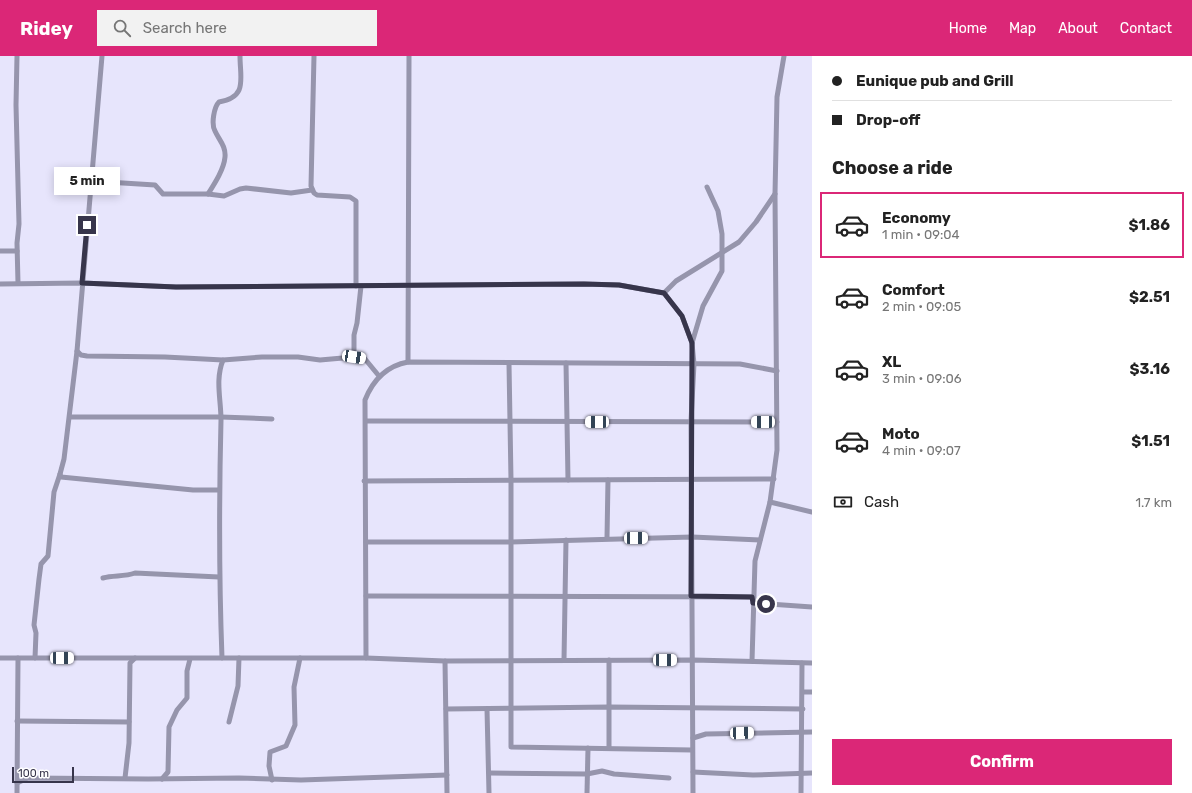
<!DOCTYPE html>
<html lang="en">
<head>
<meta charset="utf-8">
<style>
  :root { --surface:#fff; --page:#f2f2f2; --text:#222; --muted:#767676; --line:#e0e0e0; --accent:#db2777 }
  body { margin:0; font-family:Rubik,sans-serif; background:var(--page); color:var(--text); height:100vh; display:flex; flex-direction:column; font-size:15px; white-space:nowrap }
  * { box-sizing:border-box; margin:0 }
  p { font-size:13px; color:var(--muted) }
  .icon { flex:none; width:22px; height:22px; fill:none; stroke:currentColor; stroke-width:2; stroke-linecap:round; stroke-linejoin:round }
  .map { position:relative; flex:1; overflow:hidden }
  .drawer { display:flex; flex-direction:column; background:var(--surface); width:380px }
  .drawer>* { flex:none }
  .guide { display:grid; align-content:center; height:88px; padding:0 20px; background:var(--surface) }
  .scale { position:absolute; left:12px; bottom:10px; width:62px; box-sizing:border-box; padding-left:4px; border:2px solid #37354b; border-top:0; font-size:11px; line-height:14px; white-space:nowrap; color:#37354b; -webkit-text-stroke:3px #fff; paint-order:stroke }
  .end { position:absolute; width:18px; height:18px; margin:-9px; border:5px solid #37354b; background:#fff; box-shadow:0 0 0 2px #fff }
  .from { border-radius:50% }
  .bubble { position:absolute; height:28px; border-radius:0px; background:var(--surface); box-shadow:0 2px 10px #0003; font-size:13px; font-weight:700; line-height:28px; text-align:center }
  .car { position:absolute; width:12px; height:24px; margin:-12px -6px; border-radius:5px; box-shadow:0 0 3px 1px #0007; background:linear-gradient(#fff 24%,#345 0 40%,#fff 0 76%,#345 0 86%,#fff 0) }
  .guide b { display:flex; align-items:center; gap:14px; height:38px; font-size:15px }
  .guide b+b { border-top:1px solid var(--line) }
  .guide i { width:10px; height:10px; background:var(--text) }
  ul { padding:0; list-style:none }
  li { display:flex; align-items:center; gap:12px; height:66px; margin:0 8px 6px; padding:0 12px; border:2px solid transparent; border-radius:0px }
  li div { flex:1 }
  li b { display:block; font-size:15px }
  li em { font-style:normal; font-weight:700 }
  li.active { border-color:var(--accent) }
  li>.icon { width:36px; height:36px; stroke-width:1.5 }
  h2 { padding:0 20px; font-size:18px; line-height:48px }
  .pay { display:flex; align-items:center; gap:10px; height:44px; padding:0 20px; font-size:15px }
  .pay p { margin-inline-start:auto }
  .button { display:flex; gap:8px; margin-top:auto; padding:8px 20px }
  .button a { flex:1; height:46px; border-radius:0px; background:var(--accent); color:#fff; font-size:16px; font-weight:700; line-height:46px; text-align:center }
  header { display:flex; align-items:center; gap:24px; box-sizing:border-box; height:56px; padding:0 20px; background:var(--accent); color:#fff }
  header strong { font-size:19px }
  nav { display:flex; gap:22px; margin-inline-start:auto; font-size:14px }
  .search { width:280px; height:36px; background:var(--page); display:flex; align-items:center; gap:10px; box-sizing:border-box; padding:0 14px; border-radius:0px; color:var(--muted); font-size:15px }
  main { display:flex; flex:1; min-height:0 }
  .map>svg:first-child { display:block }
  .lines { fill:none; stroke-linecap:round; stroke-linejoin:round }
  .minor { stroke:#9695ac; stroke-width:5 }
  .route { stroke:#37354b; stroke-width:5 }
</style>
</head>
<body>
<header>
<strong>Ridey</strong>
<div class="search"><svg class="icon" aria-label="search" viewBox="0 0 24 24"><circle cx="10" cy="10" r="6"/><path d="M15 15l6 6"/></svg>Search here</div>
<nav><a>Home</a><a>Map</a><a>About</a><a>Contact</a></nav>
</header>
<main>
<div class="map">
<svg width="812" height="737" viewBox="0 0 812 737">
  <rect width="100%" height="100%" fill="#e7e5fc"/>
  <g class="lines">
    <g class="minor">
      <polyline points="17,0 16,49 19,168 17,187 18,227"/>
      <polyline points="102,0 77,295 64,403 60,418 61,421 193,434 218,434"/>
      <polyline points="314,0 311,130 314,137 317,139 350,141 356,145 356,230"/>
      <polyline points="91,125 155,129 163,138 208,138 224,140 240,133 246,132 291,137 312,134"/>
      <path d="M208,138C215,127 224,113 225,101C226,90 219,84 215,75C211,68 214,51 219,46C248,41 240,23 240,0"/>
      <polyline points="0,195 17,195"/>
      <polyline points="0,228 82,227 176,231 584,228 619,229 664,237 676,225 739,186 756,166 775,138"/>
      <polyline points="664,237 682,260 692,287 694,308 691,365 693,737"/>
      <polyline points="692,287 703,250 722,215 722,178 718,155 707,131"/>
      <polyline points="77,295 81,299 87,300 165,301 223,304 262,301 298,301 320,304 354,301 365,303 379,320"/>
      <polyline points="354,301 354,279 357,267 361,230"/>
      <polyline points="408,306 409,0"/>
      <polyline points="566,307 568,424"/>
      <polyline points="509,308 511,424 511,691 692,694"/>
      <polyline points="70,361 221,361 272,363"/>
      <polyline points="366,365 777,366"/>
      <polyline points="364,425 774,423"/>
      <polyline points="770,446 812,456"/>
      <polyline points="607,482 608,424"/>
      <polyline points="366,486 511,486 692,481 760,484"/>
      <path d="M103,522C114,519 124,521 135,517L219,521"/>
      <polyline points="366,540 753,541"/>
      <polyline points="753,547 812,551"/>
      <polyline points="0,602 135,602"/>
      <polyline points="35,602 36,577 34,569 39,523 41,508 48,500 54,436 60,418"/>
      <path d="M222,602C219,523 219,444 221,364C221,343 215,324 223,304"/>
      <path d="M366,602L365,344C373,324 386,310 408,306L740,308L777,315"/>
      <polyline points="564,604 566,484"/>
      <polyline points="609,604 609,692"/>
      <polyline points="445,605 447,737"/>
      <polyline points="752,605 755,505 770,446 777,394 775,138 777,41 784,0"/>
      <polyline points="803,636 812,636"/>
      <polyline points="446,653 609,651 803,653"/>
      <polyline points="487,653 489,737"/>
      <polyline points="17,665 129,666"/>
      <polyline points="229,666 238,630 239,602"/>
      <polyline points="693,682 706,678 812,676"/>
      <polyline points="693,716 753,719 812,717"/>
      <polyline points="489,717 587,718 602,715 614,718 669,722"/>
      <polyline points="125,722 129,687 130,607 135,602 366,602 445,605 693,604 812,607"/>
      <polyline points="162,723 168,716 169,671 177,654 187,642 187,615 190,603"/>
      <polyline points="272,724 269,710 270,696 286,690 295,669 294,631 300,602"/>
      <polyline points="17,727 28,722 148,723 239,722 301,724 447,719"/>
      <polyline points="17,737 18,602"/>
      <polyline points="587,737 588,692"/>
      <polyline points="801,737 802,607"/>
    </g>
  </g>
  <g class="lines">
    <polyline class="route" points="87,169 82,227 176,231 584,228 619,229 664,237 682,260 692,287 691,540 752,541 753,547 766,548"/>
  </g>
</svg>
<div class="scale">100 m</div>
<i class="end from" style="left:766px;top:548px"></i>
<i class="end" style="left:87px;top:169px"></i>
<div class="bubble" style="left:54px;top:111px;width:66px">5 min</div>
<i class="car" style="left:354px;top:301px;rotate:99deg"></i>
<i class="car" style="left:597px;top:366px;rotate:270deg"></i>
<i class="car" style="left:763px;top:366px;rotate:270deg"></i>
<i class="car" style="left:636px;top:482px;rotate:89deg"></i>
<i class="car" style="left:62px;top:602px;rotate:90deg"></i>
<i class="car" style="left:665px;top:604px;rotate:90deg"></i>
<i class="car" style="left:742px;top:677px;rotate:88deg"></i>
</div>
<section class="drawer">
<div class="guide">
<b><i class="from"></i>Eunique pub and Grill</b>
<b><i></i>Drop-off</b>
</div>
<h2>Choose a ride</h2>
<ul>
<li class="active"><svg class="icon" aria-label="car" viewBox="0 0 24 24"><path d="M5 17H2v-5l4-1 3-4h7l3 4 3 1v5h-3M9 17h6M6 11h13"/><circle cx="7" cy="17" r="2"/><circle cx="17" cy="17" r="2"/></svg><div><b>Economy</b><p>1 min · 09:04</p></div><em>$1.86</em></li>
<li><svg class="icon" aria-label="car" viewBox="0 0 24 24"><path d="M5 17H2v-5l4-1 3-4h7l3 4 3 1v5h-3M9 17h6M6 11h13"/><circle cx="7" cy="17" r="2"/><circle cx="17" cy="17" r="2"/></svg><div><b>Comfort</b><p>2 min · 09:05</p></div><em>$2.51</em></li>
<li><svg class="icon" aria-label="car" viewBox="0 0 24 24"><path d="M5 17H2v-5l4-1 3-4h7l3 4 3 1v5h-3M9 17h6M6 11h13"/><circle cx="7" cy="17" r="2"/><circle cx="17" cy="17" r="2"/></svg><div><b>XL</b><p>3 min · 09:06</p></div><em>$3.16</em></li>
<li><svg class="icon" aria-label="car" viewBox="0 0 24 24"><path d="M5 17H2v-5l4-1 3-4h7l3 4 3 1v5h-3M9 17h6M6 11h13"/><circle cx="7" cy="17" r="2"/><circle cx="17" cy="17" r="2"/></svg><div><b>Moto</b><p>4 min · 09:07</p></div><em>$1.51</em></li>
</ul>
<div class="pay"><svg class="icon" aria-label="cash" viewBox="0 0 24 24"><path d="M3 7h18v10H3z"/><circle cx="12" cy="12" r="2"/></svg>Cash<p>1.7 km</p></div>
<div class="button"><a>Confirm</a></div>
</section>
</main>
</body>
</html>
